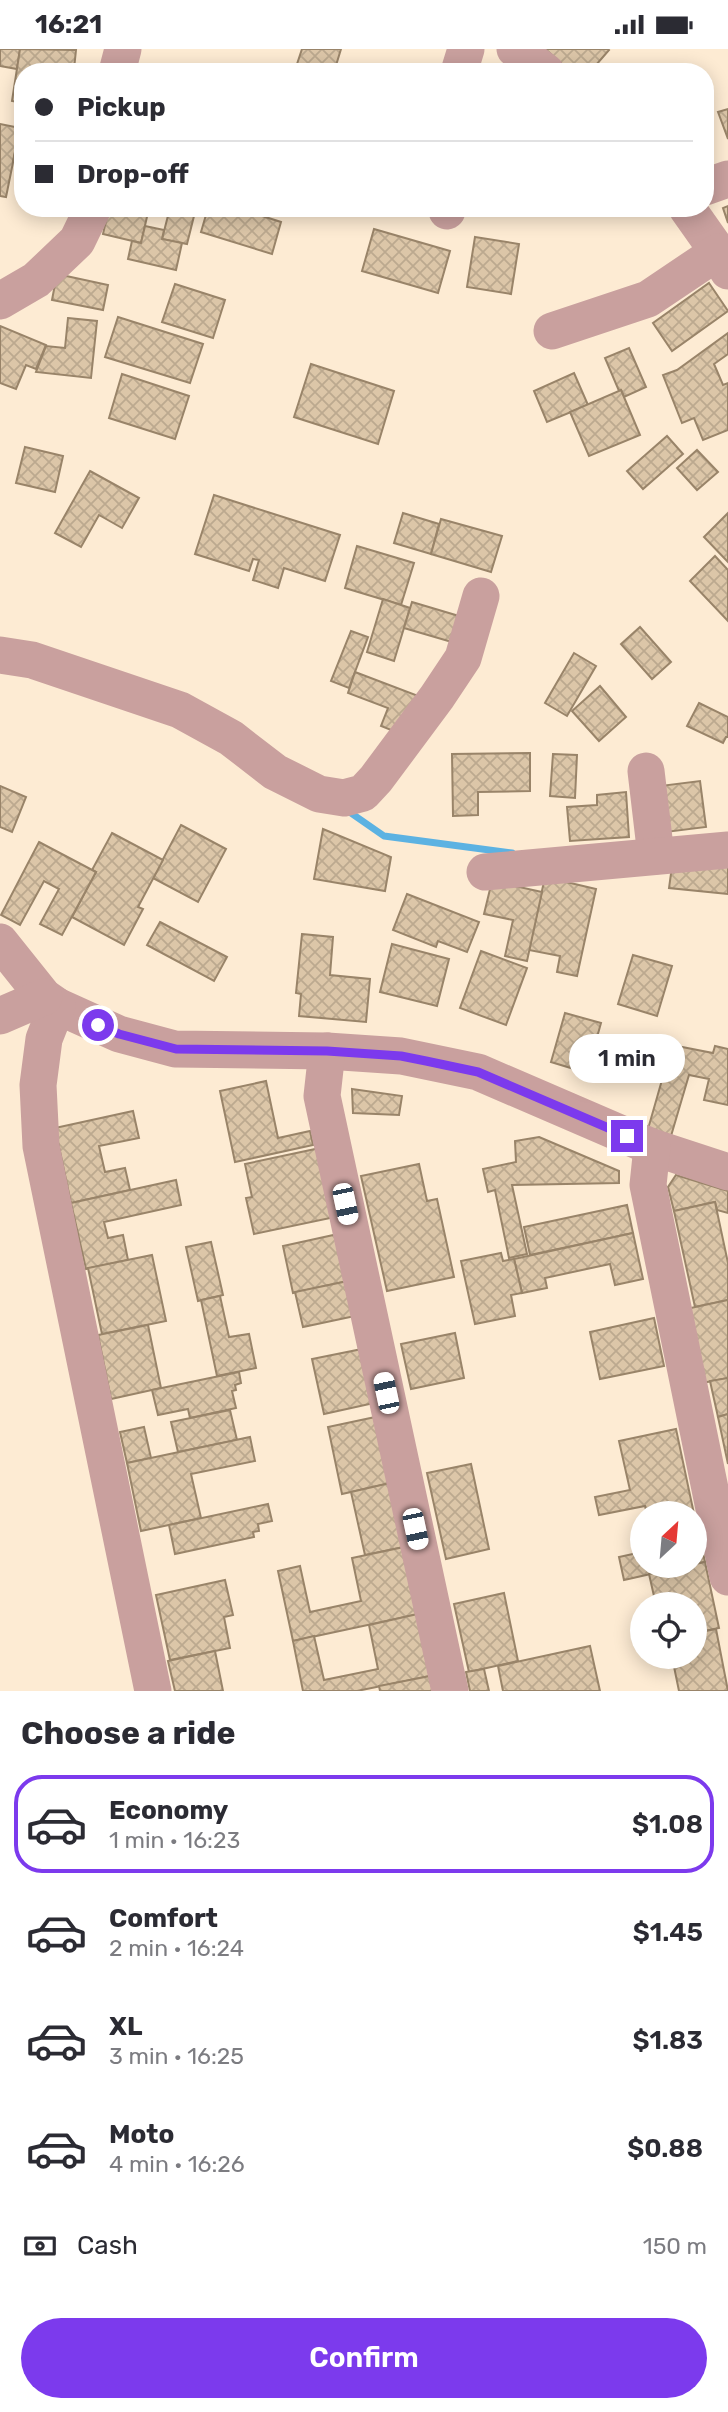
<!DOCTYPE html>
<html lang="en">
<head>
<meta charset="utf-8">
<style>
  :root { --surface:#fff; --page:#f2f2f3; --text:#2b2b33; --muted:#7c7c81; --line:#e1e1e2; --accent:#7c3aed }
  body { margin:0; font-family:Rubik,sans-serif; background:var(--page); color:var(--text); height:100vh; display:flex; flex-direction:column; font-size:26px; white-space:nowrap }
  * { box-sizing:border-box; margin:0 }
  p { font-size:23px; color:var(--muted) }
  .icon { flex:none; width:38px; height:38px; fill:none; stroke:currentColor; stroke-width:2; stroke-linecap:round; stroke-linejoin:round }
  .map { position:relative; height:1642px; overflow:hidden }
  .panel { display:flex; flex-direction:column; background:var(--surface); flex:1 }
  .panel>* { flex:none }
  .banner { position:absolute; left:14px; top:14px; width:700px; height:154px; border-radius:28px; box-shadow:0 4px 18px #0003; display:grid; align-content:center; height:154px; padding:0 21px; background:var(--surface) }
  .needle { width:46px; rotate:26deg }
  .controls { position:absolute; left:630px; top:1452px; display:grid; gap:14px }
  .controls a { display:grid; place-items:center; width:77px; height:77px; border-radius:50%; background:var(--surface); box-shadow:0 4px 18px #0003; font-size:35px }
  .end { position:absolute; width:32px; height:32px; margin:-16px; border:9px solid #7c3aed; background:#fff; box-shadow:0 0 0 4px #fff }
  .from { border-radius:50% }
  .bubble { position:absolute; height:49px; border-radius:24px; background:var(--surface); box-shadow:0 4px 18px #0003; font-size:23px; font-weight:600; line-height:49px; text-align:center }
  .car { position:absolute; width:21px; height:42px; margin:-21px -10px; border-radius:9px; box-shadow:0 0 5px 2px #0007; background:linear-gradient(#fff 24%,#345 0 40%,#fff 0 76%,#345 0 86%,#fff 0) }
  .banner b { display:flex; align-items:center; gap:24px; height:66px; font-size:26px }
  .banner b+b { border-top:2px solid var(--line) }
  .banner i { width:18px; height:18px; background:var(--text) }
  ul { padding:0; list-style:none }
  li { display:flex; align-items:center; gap:21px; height:98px; margin:0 14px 10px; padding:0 7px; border:4px solid transparent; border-radius:28px }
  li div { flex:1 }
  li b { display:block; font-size:26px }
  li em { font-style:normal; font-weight:600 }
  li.current { border-color:var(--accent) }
  li>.icon { width:63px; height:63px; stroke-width:1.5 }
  h2 { padding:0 21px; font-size:32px; line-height:84px }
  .pay { display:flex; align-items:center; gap:18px; height:77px; padding:0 21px; font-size:26px }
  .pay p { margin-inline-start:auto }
  .button { display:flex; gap:14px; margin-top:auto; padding:14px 21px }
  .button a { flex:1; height:80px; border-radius:42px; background:var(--accent); color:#fff; font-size:28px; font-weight:600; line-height:80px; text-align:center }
  .status { display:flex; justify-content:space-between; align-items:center; height:49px; padding:0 35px; background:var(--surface); direction:ltr }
  .status svg { height:19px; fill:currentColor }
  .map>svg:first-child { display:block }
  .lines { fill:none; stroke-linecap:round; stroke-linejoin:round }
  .stream { stroke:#5cb2e2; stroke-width:7 }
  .building { fill:url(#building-cross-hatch); stroke:#998469; stroke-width:2 }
  .minor { stroke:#c9a09e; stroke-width:37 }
  .route { stroke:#7c3aed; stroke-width:9 }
</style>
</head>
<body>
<div class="status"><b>16:21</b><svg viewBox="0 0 49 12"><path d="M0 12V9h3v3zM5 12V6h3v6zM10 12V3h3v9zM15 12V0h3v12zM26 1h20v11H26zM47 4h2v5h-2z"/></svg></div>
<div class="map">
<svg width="728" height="1642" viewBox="0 0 728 1642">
  <defs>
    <pattern id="building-cross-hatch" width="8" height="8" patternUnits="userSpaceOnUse" patternTransform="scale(1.75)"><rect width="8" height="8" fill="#dcc6a8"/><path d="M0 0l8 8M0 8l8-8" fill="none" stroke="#bca98f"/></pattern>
  </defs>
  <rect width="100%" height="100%" fill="#fdebd3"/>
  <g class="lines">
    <polyline class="stream" points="348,762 384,787 512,804"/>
  </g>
  <g class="building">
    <polygon points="0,0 20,0 17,20 0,17"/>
    <polygon points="20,0 76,1 74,20 65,19 64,23 23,23 23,54 12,52"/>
    <polygon points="302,0 341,0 334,23 321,23 297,15"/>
    <polygon points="545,0 608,0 609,1 590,23 571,23"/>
    <polygon points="728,60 728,90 718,63"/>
    <polygon points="0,75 20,79 6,148 0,147"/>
    <polygon points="20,79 23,80 23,114 13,112"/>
    <polygon points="728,157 728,174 723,159"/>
    <polygon points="109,159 149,159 141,194 103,185"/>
    <polygon points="170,159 196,159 187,195 162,190"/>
    <polygon points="208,159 237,159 281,173 272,205 201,183"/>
    <polygon points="145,177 164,181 162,190 182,194 176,221 128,210 132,192 141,194"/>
    <polygon points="374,180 450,202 438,244 362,222"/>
    <polygon points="475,188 519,195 511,245 467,238"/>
    <polygon points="57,225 108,236 103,261 52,251"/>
    <polygon points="709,234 728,262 672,302 653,274"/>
    <polygon points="175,235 225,251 213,289 162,273"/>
    <polygon points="118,268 203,295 190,334 105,308"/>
    <polygon points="68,269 97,272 91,329 36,323 46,297 65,299"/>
    <polygon points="0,277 46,296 36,320 26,316 16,340 0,334"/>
    <polygon points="728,284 728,305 714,315 723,336 728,334 728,381 703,391 694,369 682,374 663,326 677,321"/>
    <polygon points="629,299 646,338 624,348 621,341 619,342 605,309"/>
    <polygon points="311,315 394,342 378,395 294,368"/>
    <polygon points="574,324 588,356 547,373 534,342"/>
    <polygon points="122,325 189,347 175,390 109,369"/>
    <polygon points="621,341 640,386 589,407 570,363"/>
    <polygon points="667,387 683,405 643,440 627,422"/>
    <polygon points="25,398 63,407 55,443 16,434"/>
    <polygon points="697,401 718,423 697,441 677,419"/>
    <polygon points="90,422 139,449 122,479 99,466 81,498 55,484"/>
    <polygon points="214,446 340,486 325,532 284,519 278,539 253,531 259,511 253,510 249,522 195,505"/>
    <polygon points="403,464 439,475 431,505 394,494"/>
    <polygon points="728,464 728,513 704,488"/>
    <polygon points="441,470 502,487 491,523 431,505"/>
    <polygon points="357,497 414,514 401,556 345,539"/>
    <polygon points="715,507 728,521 728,572 690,532"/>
    <polygon points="383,550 410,559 394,612 367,603"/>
    <polygon points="412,553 469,570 462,596 404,579"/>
    <polygon points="640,578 671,613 652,630 621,595"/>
    <polygon points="351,582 368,588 349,639 331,632"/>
    <polygon points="574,604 596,617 567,667 545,654"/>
    <polygon points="355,623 421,648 406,687 381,677 388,659 348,644"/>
    <polygon points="600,637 626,668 599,692 572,662"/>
    <polygon points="699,654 728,668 728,688 726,688 723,694 687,677"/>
    <polygon points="530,704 530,742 478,743 478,766 453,767 452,705"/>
    <polygon points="553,705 577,706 575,749 550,747"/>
    <polygon points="700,732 706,778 666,783 660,737"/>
    <polygon points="0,737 26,748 12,783 0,778"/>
    <polygon points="626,743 629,788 570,792 567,758 597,756 597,746"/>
    <polygon points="181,776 226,800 198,853 153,829"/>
    <polygon points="323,780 391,808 385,842 314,830"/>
    <polygon points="112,784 163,811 138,858 143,860 124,896 72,868 96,823 92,821"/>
    <polygon points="39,793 96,823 62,886 40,875 59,840 44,832 20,876 1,866"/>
    <polygon points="673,810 728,813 728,845 669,839"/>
    <polygon points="545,828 596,840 577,927 557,923 560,907 529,901"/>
    <polygon points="492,832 542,843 527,912 505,907 513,871 484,865"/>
    <polygon points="407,845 479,873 467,903 438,892 436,898 393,881"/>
    <polygon points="160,873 227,908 214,932 147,896"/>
    <polygon points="302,885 333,888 330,926 370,930 366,973 299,967 301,945 296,944"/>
    <polygon points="392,895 449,910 437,957 380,943"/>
    <polygon points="481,902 527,919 506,976 460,959"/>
    <polygon points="633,906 672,917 657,967 618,955"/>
    <polygon points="565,964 601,974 587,1024 551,1013"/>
    <polygon points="672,996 713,1004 715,997 728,1000 728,1056 704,1051 709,1030 689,1026 671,1087 648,1080"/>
    <polygon points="266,1032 278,1089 310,1082 313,1096 235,1113 220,1042"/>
    <polygon points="352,1040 402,1047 399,1066 353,1064"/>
    <polygon points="133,1062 139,1089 99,1097 105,1123 125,1119 130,1141 71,1154 55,1079"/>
    <polygon points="539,1088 619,1122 619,1134 512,1136 527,1205 509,1209 495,1141 488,1143 483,1120 516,1113 515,1092"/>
    <polygon points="320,1099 335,1168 254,1185 246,1149 252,1148 245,1115"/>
    <polygon points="419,1115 427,1152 437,1150 454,1228 387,1242 361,1127"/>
    <polygon points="676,1126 728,1142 728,1164 717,1161 715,1153 674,1162 668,1138"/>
    <polygon points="176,1131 181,1156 104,1173 108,1189 123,1186 128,1211 86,1220 71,1154"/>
    <polygon points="715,1153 728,1214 728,1251 695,1258 674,1162"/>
    <polygon points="627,1156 633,1184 530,1206 524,1178"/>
    <polygon points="633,1184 643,1230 615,1236 610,1215 545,1229 547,1239 522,1244 514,1210"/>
    <polygon points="338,1185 348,1232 293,1244 283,1197"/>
    <polygon points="211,1193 223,1246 198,1252 186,1198"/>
    <polygon points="501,1204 503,1212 514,1210 522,1244 511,1246 515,1267 475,1275 461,1212"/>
    <polygon points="152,1206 166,1272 102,1285 88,1219"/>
    <polygon points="348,1232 355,1267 303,1278 295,1243"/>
    <polygon points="220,1247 229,1288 249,1285 256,1319 217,1327 201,1251"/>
    <polygon points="728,1251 728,1329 702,1334 686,1260"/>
    <polygon points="654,1269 664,1317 600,1330 590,1283"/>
    <polygon points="148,1276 161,1339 111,1350 98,1286"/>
    <polygon points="455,1284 464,1329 411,1340 401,1295"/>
    <polygon points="362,1300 374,1354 324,1365 312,1310"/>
    <polygon points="239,1323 241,1334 235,1336 236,1341 232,1342 236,1359 190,1369 188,1360 158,1366 152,1341"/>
    <polygon points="728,1329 728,1365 718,1368 710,1332"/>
    <polygon points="230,1361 237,1391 178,1403 171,1373"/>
    <polygon points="728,1365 728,1415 718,1368"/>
    <polygon points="380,1367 395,1433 342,1445 328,1378"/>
    <polygon points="144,1378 151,1409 127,1414 120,1383"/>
    <polygon points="676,1380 694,1465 647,1465 645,1457 599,1466 595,1448 630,1441 619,1392"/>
    <polygon points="250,1388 255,1412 191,1425 201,1469 141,1482 127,1414"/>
    <polygon points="471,1415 489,1500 446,1510 427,1424"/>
    <polygon points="390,1434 404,1498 365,1506 351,1443"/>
    <polygon points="268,1455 272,1472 258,1475 259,1482 253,1483 254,1488 175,1505 169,1476"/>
    <polygon points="695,1467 705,1513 695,1515"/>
    <polygon points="404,1498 419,1565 293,1592 278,1522 300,1517 310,1563 361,1552 352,1509"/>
    <polygon points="642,1503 642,1517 686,1517 624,1531 619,1508"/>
    <polygon points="705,1513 719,1579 695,1584 695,1556 656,1556 649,1525 695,1517 695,1515"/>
    <polygon points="225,1531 233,1566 224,1568 230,1599 170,1611 156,1546"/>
    <polygon points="504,1544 518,1612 469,1623 454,1555"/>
    <polygon points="422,1564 435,1626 357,1642 303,1642 293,1592 314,1587 324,1631 378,1620 369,1576"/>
    <polygon points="716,1580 728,1642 679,1642 672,1608 695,1608 695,1584"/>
    <polygon points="590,1597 600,1642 503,1642 498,1617"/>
    <polygon points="215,1602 223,1642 175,1642 168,1612"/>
    <polygon points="484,1620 489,1642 470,1642 466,1623"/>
    <polygon points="430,1627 433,1642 380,1642 379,1637"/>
  </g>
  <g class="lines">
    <g class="minor">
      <polyline points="515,0 546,23"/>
      <polyline points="117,23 123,0"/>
      <polyline points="459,23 466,0"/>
      <polyline points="705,138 728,130"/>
      <polyline points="687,159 718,203 728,222"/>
      <polyline points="447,162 448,159"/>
      <polyline points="0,252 36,231 77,192 93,159"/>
      <polyline points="552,282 648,250 718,203"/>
      <polyline points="0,606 32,611 180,661 231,689 275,723 319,745 344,749 363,744 376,730 437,648 463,609 481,547"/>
      <polyline points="646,722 656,807"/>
      <polyline points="485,823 728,801"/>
      <polyline points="0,893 44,948 57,957 119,985 175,1000 327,1002 401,1007 478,1023 652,1098 728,1123"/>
      <polyline points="57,957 44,990 38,1036 41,1097 153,1642"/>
      <polyline points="0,967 44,948"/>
      <polyline points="327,1002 322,1047 450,1642"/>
      <polyline points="652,1098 648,1136 728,1528"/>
    </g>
  </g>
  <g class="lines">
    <polyline class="route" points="98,976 119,985 176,1000 327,1002 401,1007 426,1012 478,1023 627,1087"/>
  </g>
</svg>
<div class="controls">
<a><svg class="needle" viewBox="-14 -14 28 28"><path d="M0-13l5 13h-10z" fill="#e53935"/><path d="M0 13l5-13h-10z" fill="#7c7c81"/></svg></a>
<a><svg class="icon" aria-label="locate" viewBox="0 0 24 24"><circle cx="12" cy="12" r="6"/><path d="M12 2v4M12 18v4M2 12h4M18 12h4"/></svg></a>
</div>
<i class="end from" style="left:98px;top:976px"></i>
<i class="end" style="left:627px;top:1087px"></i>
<div class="bubble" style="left:569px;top:985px;width:116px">1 min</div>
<i class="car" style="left:345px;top:1155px;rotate:168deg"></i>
<i class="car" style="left:386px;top:1344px;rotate:348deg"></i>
<i class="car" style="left:415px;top:1480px;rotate:168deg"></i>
<div class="banner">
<b><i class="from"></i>Pickup</b>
<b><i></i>Drop-off</b>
</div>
</div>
<section class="panel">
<h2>Choose a ride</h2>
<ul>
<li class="current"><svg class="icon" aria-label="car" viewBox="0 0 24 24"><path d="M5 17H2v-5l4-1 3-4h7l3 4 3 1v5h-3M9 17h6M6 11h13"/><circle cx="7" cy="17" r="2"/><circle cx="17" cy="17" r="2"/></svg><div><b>Economy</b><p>1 min · 16:23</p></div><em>$1.08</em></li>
<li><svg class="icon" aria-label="car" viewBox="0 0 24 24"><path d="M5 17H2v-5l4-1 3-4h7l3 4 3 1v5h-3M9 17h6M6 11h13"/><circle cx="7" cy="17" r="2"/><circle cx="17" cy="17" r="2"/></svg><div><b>Comfort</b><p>2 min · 16:24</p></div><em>$1.45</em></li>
<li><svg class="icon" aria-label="car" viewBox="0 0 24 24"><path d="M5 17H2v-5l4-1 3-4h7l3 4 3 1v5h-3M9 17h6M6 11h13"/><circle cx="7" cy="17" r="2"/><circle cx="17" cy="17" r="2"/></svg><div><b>XL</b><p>3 min · 16:25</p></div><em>$1.83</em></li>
<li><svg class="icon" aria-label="car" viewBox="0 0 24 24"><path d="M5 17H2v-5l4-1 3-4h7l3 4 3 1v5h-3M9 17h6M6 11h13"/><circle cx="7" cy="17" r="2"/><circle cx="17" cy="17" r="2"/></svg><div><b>Moto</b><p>4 min · 16:26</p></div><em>$0.88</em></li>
</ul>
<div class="pay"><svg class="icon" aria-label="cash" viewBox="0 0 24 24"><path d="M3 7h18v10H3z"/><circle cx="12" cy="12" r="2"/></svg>Cash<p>150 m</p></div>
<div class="button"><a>Confirm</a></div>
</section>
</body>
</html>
